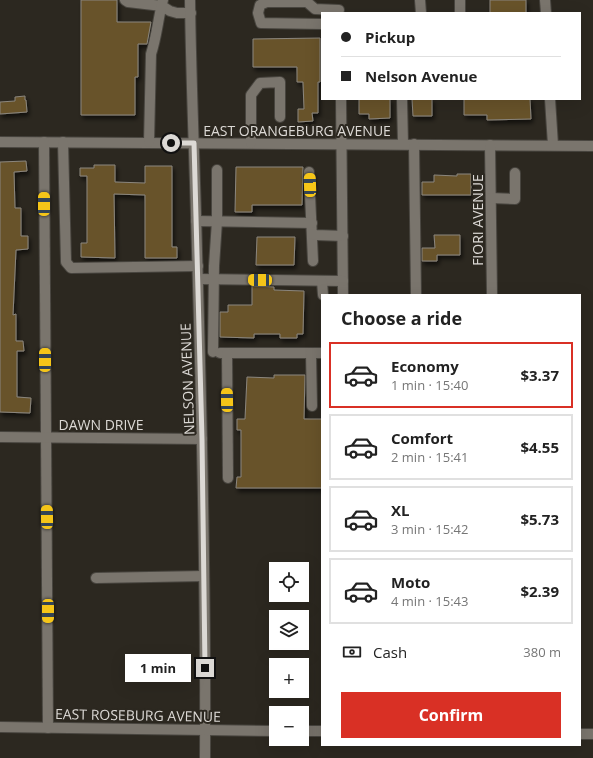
<!DOCTYPE html>
<html lang="en">
<head>
<meta charset="utf-8">
<style>
  :root { --surface:#fff; --page:#f2f2f2; --text:#222; --muted:#767676; --line:#e0e0e0; --accent:#d93025 }
  body { margin:0; font-family:"Open Sans",sans-serif; background:var(--page); color:var(--text); height:100vh; display:flex; flex-direction:column; font-size:15px; white-space:nowrap }
  * { box-sizing:border-box; margin:0 }
  p { font-size:13px; color:var(--muted) }
  .icon { flex:none; width:22px; height:22px; fill:none; stroke:currentColor; stroke-width:2; stroke-linecap:round; stroke-linejoin:round }
  .map { position:relative; flex:1; overflow:hidden }
  .sheet { position:absolute; left:321px; top:294px; width:260px; height:452px; display:flex; flex-direction:column; background:var(--surface); border-radius:0px; box-shadow:0 4px 16px #0002 }
  .sheet>* { flex:none }
  .hud { position:absolute; left:321px; top:12px; width:260px; height:88px; border-radius:0px; box-shadow:0 4px 16px #0002; display:grid; align-content:center; height:88px; padding:0 20px; background:var(--surface) }
  .controls { position:absolute; left:269px; top:562px; display:grid; gap:8px }
  .controls a { display:grid; place-items:center; width:40px; height:40px; border-radius:0px; background:var(--surface); box-shadow:0 4px 16px #0002; font-size:20px }
  .end { position:absolute; width:18px; height:18px; margin:-9px; border:5px solid #dcd9d5; background:#111; box-shadow:0 0 0 2px #111 }
  .from { border-radius:50% }
  .bubble { position:absolute; height:28px; border-radius:0px; background:var(--surface); box-shadow:0 4px 16px #0002; font-size:13px; font-weight:700; line-height:28px; text-align:center }
  .car { position:absolute; width:12px; height:24px; margin:-12px -6px; border-radius:5px; box-shadow:0 0 3px 1px #0007; background:linear-gradient(#f5c518 24%,#345 0 40%,#f5c518 0 76%,#345 0 86%,#f5c518 0) }
  .hud b { display:flex; align-items:center; gap:14px; height:38px; font-size:15px }
  .hud b+b { border-top:1px solid var(--line) }
  .hud i { width:10px; height:10px; background:var(--text) }
  ul { padding:0; list-style:none }
  li { display:flex; align-items:center; gap:12px; height:66px; margin:0 8px 6px; padding:0 12px; border:2px solid var(--line); border-radius:0px }
  li div { flex:1 }
  li b { display:block; font-size:15px }
  li em { font-style:normal; font-weight:700 }
  li.selected { border-color:var(--accent) }
  li>.icon { width:36px; height:36px; stroke-width:1.5 }
  h2 { padding:0 20px; font-size:18px; line-height:48px }
  .pay { display:flex; align-items:center; gap:10px; height:44px; padding:0 20px; font-size:15px }
  .pay p { margin-inline-start:auto }
  .action { display:flex; gap:8px; margin-top:auto; padding:8px 20px }
  .action a { flex:1; height:46px; border-radius:0px; background:var(--accent); color:#fff; font-size:16px; font-weight:700; line-height:46px; text-align:center }
  .map>svg:first-child { display:block }
  .building { fill:#67532c; stroke:#8b867d; filter:url(#shadow) }
  .lines { fill:none; stroke-linecap:round; stroke-linejoin:round }
  .minor-casing { stroke:#48453f; stroke-width:12 }
  .minor { stroke:#7a756d; stroke-width:10 }
  .route { stroke:#dcd9d5; stroke-width:5 }
  .labels { text-anchor:middle; dominant-baseline:central; stroke-width:4; stroke-linejoin:round; paint-order:stroke }
  .street-label { font-size:14px; fill:#dcd9d5; stroke:#2c2820 }
</style>
</head>
<body>
<div class="map">
<svg width="593" height="758" viewBox="0 0 593 758">
  <defs>
    <filter id="shadow"><feDropShadow dx="2" dy="3.5" stdDeviation="2" flood-color="#0009"/></filter>
  </defs>
  <rect width="100%" height="100%" fill="#2c2820"/>
  <g class="building">
    <polygon points="81,0 117,0 117,22 151,22 147,44 138,44 138,77 135,77 135,115 81,115"/>
    <rect x="490" y="0" width="36" height="13"/>
    <polygon points="320,38 320,82 318,82 318,113 312,113 313,121 298,122 298,109 304,109 303,82 297,82 297,67 253,67 253,39"/>
    <polygon points="25,96 25,100 26,100 27,112 0,114 0,102 15,101 15,97"/>
    <polygon points="359,99 390,99 390,118 369,119 369,114 359,114"/>
    <polygon points="412,99 432,99 432,116 413,116"/>
    <polygon points="464,99 530,99 531,119 487,120 487,115 464,115"/>
    <polygon points="26,161 27,171 14,172 15,208 21,208 21,236 28,236 28,249 16,250 13,315 16,314 16,341 23,341 24,351 17,351 17,397 31,398 30,413 0,412 0,162"/>
    <polygon points="94,165 115,165 115,182 145,183 145,166 172,166 172,247 177,247 177,258 145,258 145,195 114,194 115,258 81,257 81,243 87,243 87,176 80,176 80,168 94,168"/>
    <polygon points="236,167 303,167 302,205 252,205 252,212 235,212"/>
    <polygon points="457,174 471,174 471,195 422,195 422,182 434,182 434,175 457,176"/>
    <polygon points="434,235 460,235 460,255 437,255 437,261 422,261 422,248 435,248"/>
    <polygon points="257,237 295,237 294,265 256,265"/>
    <polygon points="252,286 274,287 274,290 304,291 303,334 297,334 297,338 280,338 280,334 254,334 254,338 220,337 220,312 228,312 228,305 252,305"/>
    <polygon points="274,375 305,375 304,419 322,419 322,488 236,488 237,477 241,477 241,430 237,430 237,419 245,419 247,377 274,378"/>
  </g>
  <g class="lines">
    <defs>
      <g id="minor">
        <polyline points="125,0 128,2 162,6 170,11 177,13 191,13"/>
        <path d="M190,0C191,84 195,168 197,251C202,420 206,589 205,758"/>
        <polyline points="420,0 421,13"/>
        <polyline points="460,0 460,13"/>
        <polyline points="545,0 546,13"/>
        <polyline points="322,24 261,23 258,13 260,5 267,2 307,2 315,9 339,10"/>
        <polyline points="341,99 343,295"/>
        <polyline points="402,99 403,144"/>
        <polyline points="550,99 553,145"/>
        <polyline points="0,142 593,146"/>
        <polyline points="44,142 48,728"/>
        <polyline points="63,142 66,262 71,268 198,266"/>
        <path d="M149,142L151,54C157,36 158,18 163,0"/>
        <polyline points="251,143 251,95 260,83 280,82 280,117"/>
        <polyline points="414,144 416,295"/>
        <polyline points="490,145 492,295"/>
        <polyline points="309,172 313,261"/>
        <polyline points="491,198 515,199 515,173"/>
        <polyline points="196,221 312,223"/>
        <polyline points="312,234 316,235 343,236"/>
        <polyline points="198,279 343,281"/>
        <polyline points="322,281 323,295"/>
        <polyline points="213,352 214,266 217,221 217,170"/>
        <polyline points="220,353 322,353"/>
        <polyline points="227,353 228,478"/>
        <polyline points="311,353 312,406"/>
        <polyline points="0,437 202,439"/>
        <polyline points="96,578 204,576"/>
        <polyline points="0,727 276,731"/>
        <polyline points="302,731 322,731"/>
        <polyline points="580,734 593,734"/>
      </g>
    </defs>
    <use href="#minor" class="minor-casing"/>
    <use href="#minor" class="minor"/>
  </g>
  <g class="lines">
    <polyline class="route" points="171,143 194,143 202,439 205,668"/>
  </g>
  <g class="labels">
    <g class="street-label">
      <text x="297" y="130">EAST ORANGEBURG AVENUE</text>
      <text transform="translate(477 220) rotate(-90)">FIORI AVENUE</text>
      <text transform="translate(187 379) rotate(-92)">NELSON AVENUE</text>
      <text x="101" y="424">DAWN DRIVE</text>
      <text transform="translate(138 715) rotate(1)">EAST ROSEBURG AVENUE</text>
    </g>
  </g>
</svg>
<div class="controls">
<a><svg class="icon" aria-label="locate" viewBox="0 0 24 24"><circle cx="12" cy="12" r="6"/><path d="M12 2v4M12 18v4M2 12h4M18 12h4"/></svg></a>
<a><svg class="icon" aria-label="layers" viewBox="0 0 24 24"><path d="M12 4l9 5-9 5-9-5zM3 14l9 5 9-5"/></svg></a>
<a>+</a>
<a>−</a>
</div>
<i class="end from" style="left:171px;top:143px"></i>
<i class="end" style="left:205px;top:668px"></i>
<div class="bubble" style="left:125px;top:654px;width:66px">1 min</div>
<i class="car" style="left:310px;top:185px;rotate:358deg"></i>
<i class="car" style="left:44px;top:204px;rotate:0deg"></i>
<i class="car" style="left:260px;top:280px;rotate:271deg"></i>
<i class="car" style="left:45px;top:360px;rotate:0deg"></i>
<i class="car" style="left:227px;top:400px;rotate:359deg"></i>
<i class="car" style="left:47px;top:517px;rotate:359deg"></i>
<i class="car" style="left:48px;top:611px;rotate:180deg"></i>
<div class="hud">
<b><i class="from"></i>Pickup</b>
<b><i></i>Nelson Avenue</b>
</div>
<section class="sheet">
<h2>Choose a ride</h2>
<ul>
<li class="selected"><svg class="icon" aria-label="car" viewBox="0 0 24 24"><path d="M5 17H2v-5l4-1 3-4h7l3 4 3 1v5h-3M9 17h6M6 11h13"/><circle cx="7" cy="17" r="2"/><circle cx="17" cy="17" r="2"/></svg><div><b>Economy</b><p>1 min · 15:40</p></div><em>$3.37</em></li>
<li><svg class="icon" aria-label="car" viewBox="0 0 24 24"><path d="M5 17H2v-5l4-1 3-4h7l3 4 3 1v5h-3M9 17h6M6 11h13"/><circle cx="7" cy="17" r="2"/><circle cx="17" cy="17" r="2"/></svg><div><b>Comfort</b><p>2 min · 15:41</p></div><em>$4.55</em></li>
<li><svg class="icon" aria-label="car" viewBox="0 0 24 24"><path d="M5 17H2v-5l4-1 3-4h7l3 4 3 1v5h-3M9 17h6M6 11h13"/><circle cx="7" cy="17" r="2"/><circle cx="17" cy="17" r="2"/></svg><div><b>XL</b><p>3 min · 15:42</p></div><em>$5.73</em></li>
<li><svg class="icon" aria-label="car" viewBox="0 0 24 24"><path d="M5 17H2v-5l4-1 3-4h7l3 4 3 1v5h-3M9 17h6M6 11h13"/><circle cx="7" cy="17" r="2"/><circle cx="17" cy="17" r="2"/></svg><div><b>Moto</b><p>4 min · 15:43</p></div><em>$2.39</em></li>
</ul>
<div class="pay"><svg class="icon" aria-label="cash" viewBox="0 0 24 24"><path d="M3 7h18v10H3z"/><circle cx="12" cy="12" r="2"/></svg>Cash<p>380 m</p></div>
<div class="action"><a>Confirm</a></div>
</section>
</div>
</body>
</html>
